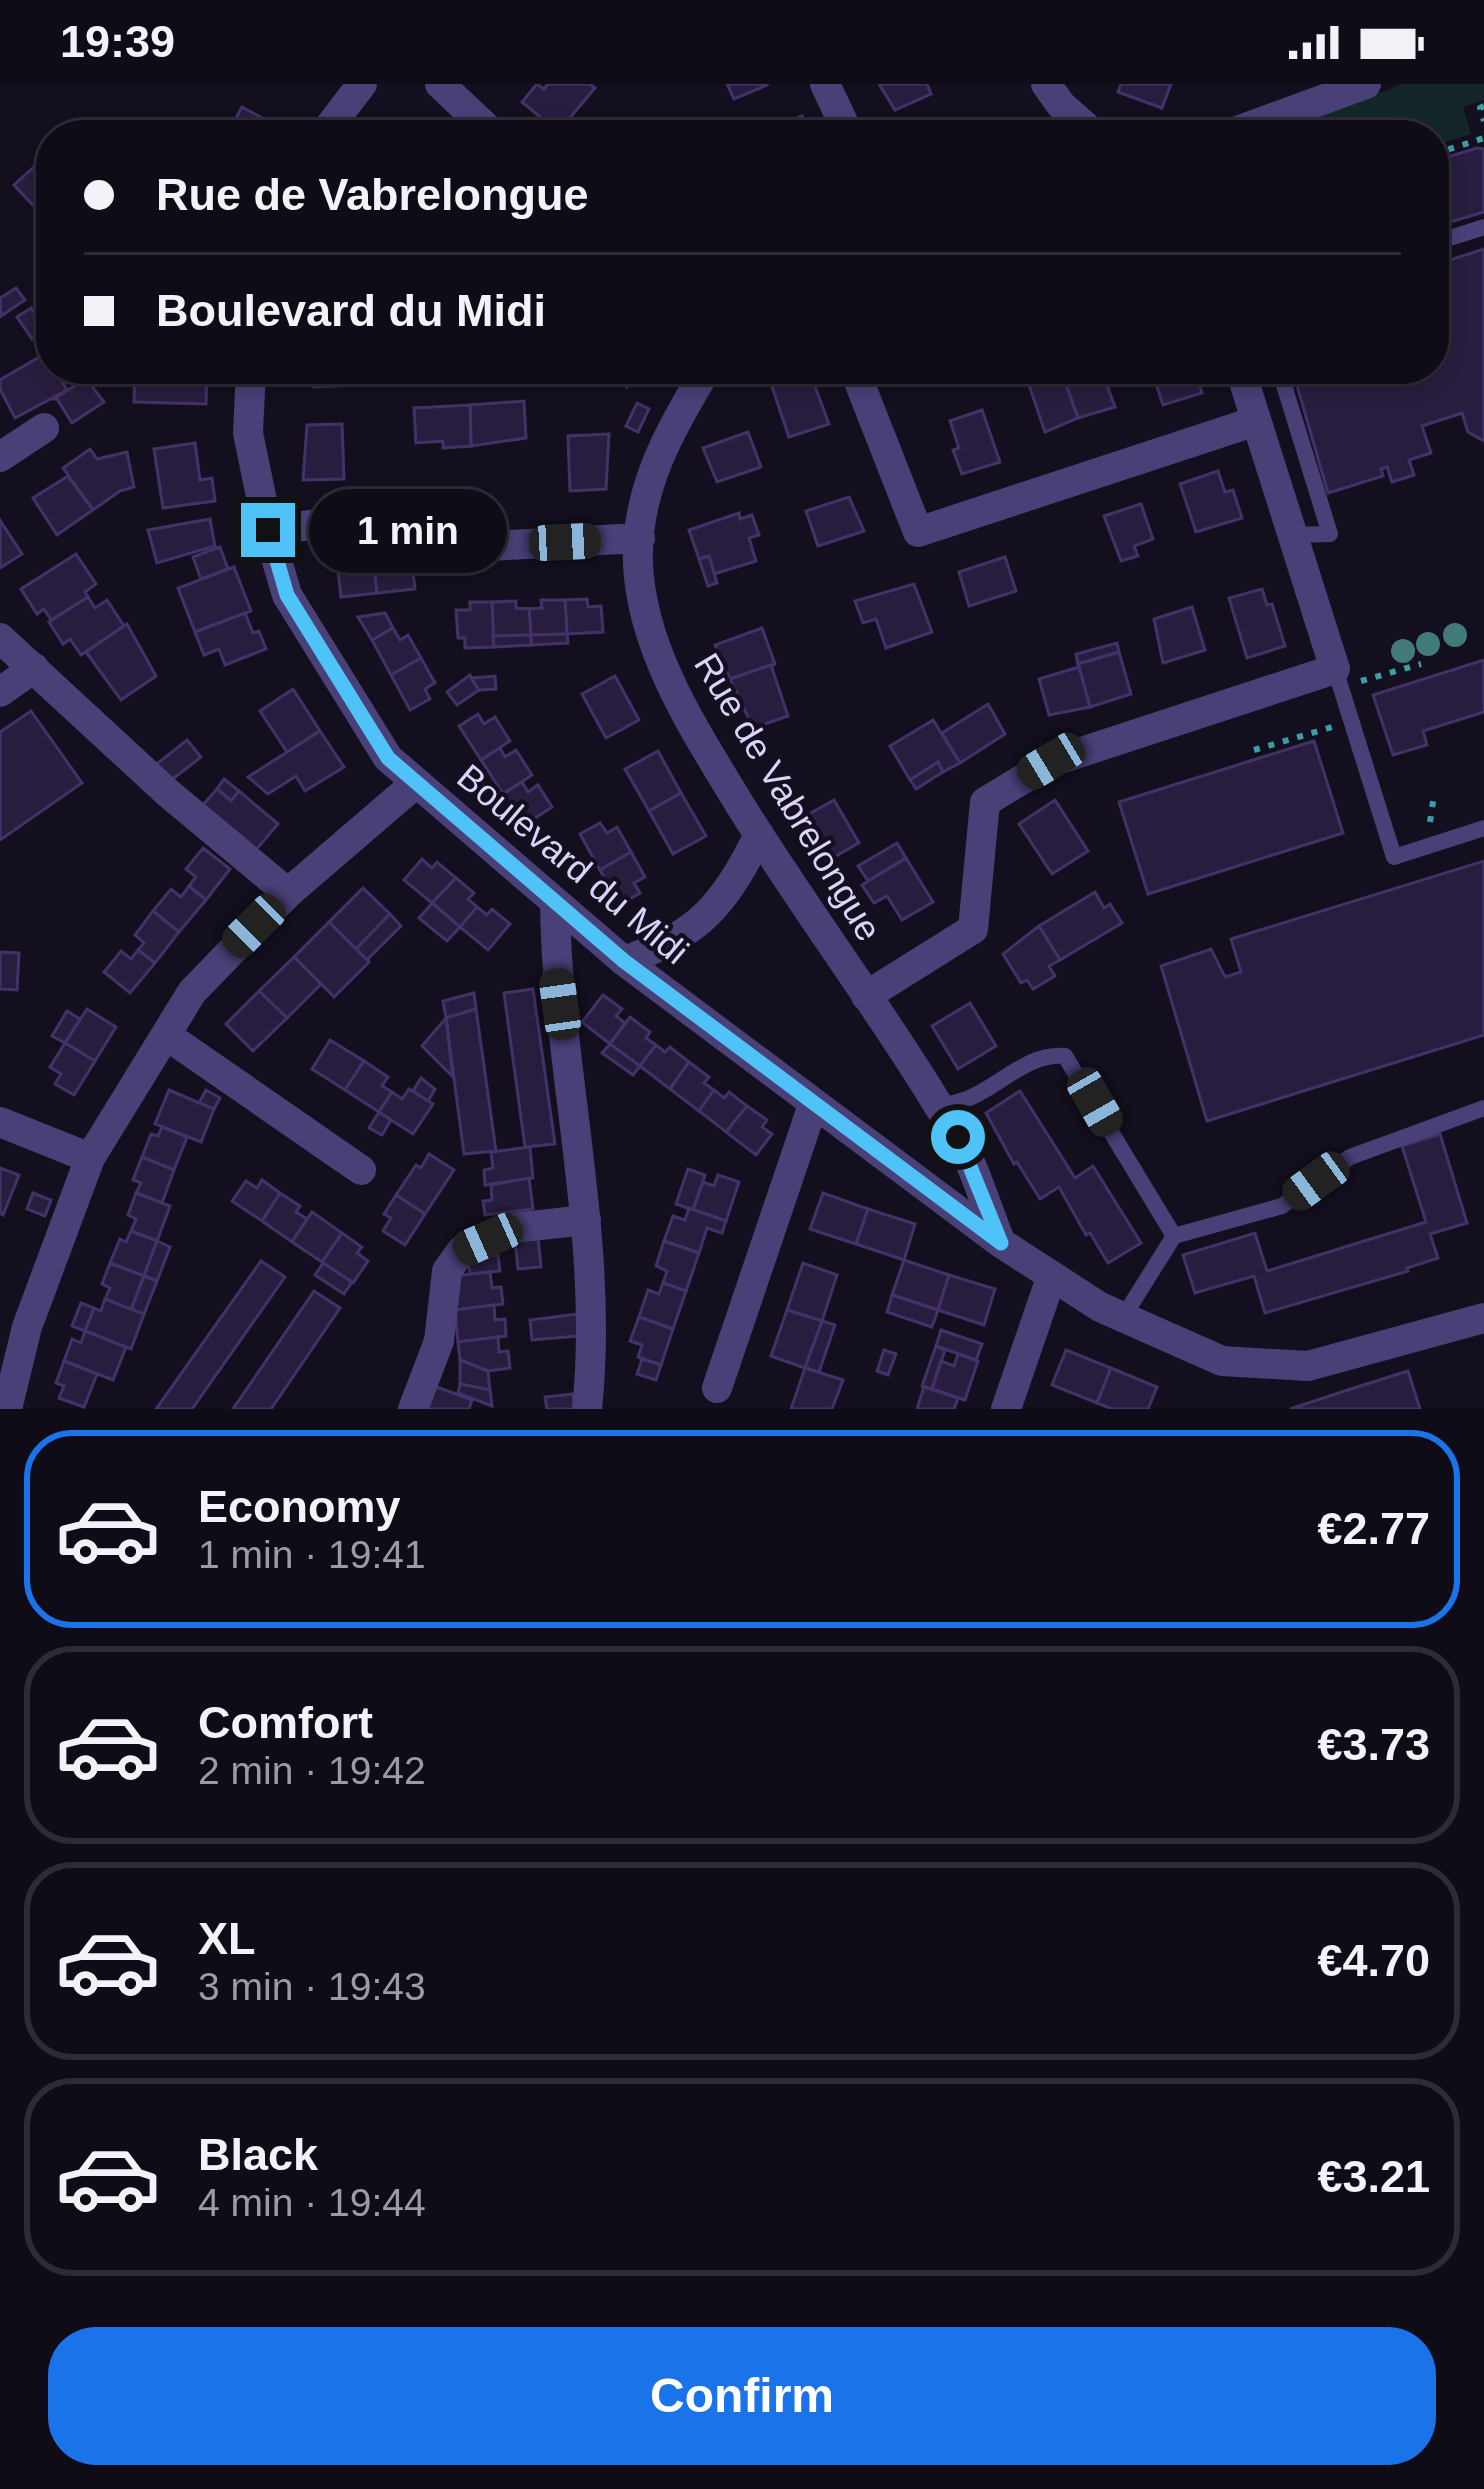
<!DOCTYPE html>
<html lang="en">
<head>
<meta charset="utf-8">
<style>
  :root { --surface:#0f0b17; --page:#181420; --text:#f1f3f6; --muted:#9b9ba1; --line:#2f2b36; --accent:#1a73e8 }
  body { margin:0; font-family:Arial,sans-serif; background:var(--page); color:var(--text); height:100vh; display:flex; flex-direction:column; font-size:45px; white-space:nowrap }
  * { box-sizing:border-box; margin:0 }
  p { font-size:39px; color:var(--muted) }
  .icon { flex:none; width:66px; height:66px; fill:none; stroke:currentColor; stroke-width:2; stroke-linecap:round; stroke-linejoin:round }
  .map { position:relative; height:1325px; overflow:hidden }
  .panel { display:flex; flex-direction:column; background:var(--surface); flex:1 }
  .panel>* { flex:none }
  .guide { position:absolute; left:36px; top:36px; width:1413px; height:264px; border-radius:48px; box-shadow:0 6px 18px #0003,0 0 0 3px var(--line); display:grid; align-content:center; height:264px; padding:0 48px; background:var(--surface) }
  .end { position:absolute; width:54px; height:54px; margin:-27px; border:15px solid #4fc3f7; background:#111; box-shadow:0 0 0 6px #111 }
  .from { border-radius:50% }
  .bubble { position:absolute; height:84px; border-radius:42px; background:var(--surface); box-shadow:0 6px 18px #0003,0 0 0 3px var(--line); font-size:39px; font-weight:700; line-height:84px; text-align:center }
  .car { position:absolute; width:36px; height:72px; margin:-36px -18px; border-radius:15px; box-shadow:0 0 9px 3px #0007; background:linear-gradient(#222 24%,#8ab4d8 0 40%,#222 0 76%,#8ab4d8 0 86%,#222 0) }
  .guide b { display:flex; align-items:center; gap:42px; height:114px; font-size:45px }
  .guide b+b { border-top:3px solid var(--line) }
  .guide i { width:30px; height:30px; background:var(--text) }
  ul { padding:21px 0 0; list-style:none }
  li { display:flex; align-items:center; gap:36px; height:198px; margin:0 24px 18px; padding:0 24px; border:6px solid var(--line); border-radius:48px }
  li div { flex:1 }
  li b { display:block; font-size:45px }
  li em { font-style:normal; font-weight:700 }
  li.current { border-color:var(--accent) }
  li>.icon { width:108px; height:108px; stroke-width:1.5 }
  .action { display:flex; gap:24px; margin-top:auto; padding:24px 48px }
  .action a { flex:1; height:138px; border-radius:48px; background:var(--accent); color:#fff; font-size:48px; font-weight:700; line-height:138px; text-align:center }
  .status { display:flex; justify-content:space-between; align-items:center; height:84px; padding:0 60px; background:var(--surface); direction:ltr }
  .status svg { height:33px; fill:currentColor }
  .map>svg:first-child { display:block }
  .green { fill:#132628 }
  .building { fill:#281d3e; stroke:#433267; stroke-width:3 }
  .lines { fill:none; stroke-linecap:round; stroke-linejoin:round }
  .path { stroke:#3c9ea4; stroke-width:6; stroke-dasharray:6 9; stroke-linecap:butt }
  .lane { stroke:#494078; stroke-width:16 }
  .street { stroke:#494078; stroke-width:30 }
  .tree { fill:#427a79 }
  .route { stroke:#4fc3f7; stroke-width:15 }
  .labels { text-anchor:middle; dominant-baseline:central; stroke-width:9; stroke-linejoin:round; paint-order:stroke }
  .street-label { font-size:36px; fill:#dcd2fa; stroke:#140f1f }
</style>
</head>
<body>
<div class="status"><b>19:39</b><svg viewBox="0 0 49 12"><path d="M0 12V9h3v3zM5 12V6h3v6zM10 12V3h3v9zM15 12V0h3v12zM26 1h20v11H26zM47 4h2v5h-2z"/></svg></div>
<div class="map">
<svg width="1484" height="1325" viewBox="0 0 1484 1325">
  <rect width="100%" height="100%" fill="#140f1f"/>
  <polygon class="green" points="1403,0 1484,0 1484,16 1463,23 1471,50 1434,62 1434,51 1389,51 1383,36 1339,51 1271,51"/>
  <g class="building">
    <polygon points="537,0 544,5 548,0 590,0 595,4 558,48 522,18"/>
    <polygon points="727,0 766,0 767,1 734,15"/>
    <polygon points="879,0 927,0 931,10 895,26"/>
    <polygon points="1121,0 1171,0 1162,24 1118,8"/>
    <polygon points="242,23 275,41 269,51 227,51"/>
    <polygon points="802,32 810,51 771,51 777,48 775,43"/>
    <polygon points="616,35 636,51 603,51"/>
    <polygon points="51,58 51,123 42,131 14,101 48,70 43,65"/>
    <polygon points="1477,64 1484,65 1484,128 1434,143 1434,77"/>
    <polygon points="1484,165 1484,357 1468,348 1462,329 1422,342 1431,369 1409,376 1414,391 1392,398 1387,383 1381,385 1383,392 1328,409 1296,298 1305,296 1302,285 1434,285 1434,181"/>
    <polygon points="16,204 25,216 1,232 0,214"/>
    <polygon points="31,224 45,247 32,255 17,233"/>
    <polygon points="46,269 51,285 55,285 67,306 15,334 0,305 0,296"/>
    <polygon points="135,285 207,285 206,320 134,318"/>
    <polygon points="312,285 353,285 354,301 313,303"/>
    <polygon points="605,285 641,285 627,303"/>
    <polygon points="1075,285 1101,285 1115,323 1078,334 1062,290"/>
    <polygon points="1151,285 1194,285 1202,309 1163,321"/>
    <polygon points="801,287 810,289 829,340 789,353 770,297"/>
    <polygon points="1062,290 1078,334 1045,348 1029,301"/>
    <polygon points="86,295 104,318 72,339 57,315 53,315"/>
    <polygon points="524,317 526,354 471,362 470,321"/>
    <polygon points="637,319 649,325 638,348 626,342"/>
    <polygon points="470,321 471,362 443,364 443,357 416,359 414,324"/>
    <polygon points="982,326 1000,378 962,390 953,366 959,364 950,337"/>
    <polygon points="342,340 344,395 303,396 307,341"/>
    <polygon points="748,348 761,383 717,398 703,364"/>
    <polygon points="609,350 606,405 570,407 568,352"/>
    <polygon points="195,359 200,396 212,394 215,417 163,424 154,365"/>
    <polygon points="90,365 97,375 127,368 134,403 120,407 93,426 63,384"/>
    <polygon points="1218,387 1225,408 1233,406 1242,434 1196,448 1180,400"/>
    <polygon points="68,392 93,426 57,451 33,414"/>
    <polygon points="849,413 864,447 818,462 806,427"/>
    <polygon points="1141,420 1153,455 1134,462 1138,472 1121,477 1104,432"/>
    <polygon points="739,429 740,435 752,431 759,451 749,454 756,477 714,490 709,472 699,475 689,446"/>
    <polygon points="210,435 215,462 157,479 148,446"/>
    <polygon points="0,436 22,470 0,484"/>
    <polygon points="220,463 228,485 201,495 193,473"/>
    <polygon points="76,470 96,500 85,508 88,513 51,536 44,525 37,530 21,505"/>
    <polygon points="411,471 415,505 377,509 374,483 387,481 387,473"/>
    <polygon points="709,472 717,499 708,502 699,475"/>
    <polygon points="1005,473 1016,507 969,522 959,488"/>
    <polygon points="361,476 362,484 374,483 377,509 341,513 337,479"/>
    <polygon points="234,483 251,527 195,548 178,504"/>
    <polygon points="914,500 932,548 886,564 876,535 863,539 855,517"/>
    <polygon points="1262,505 1267,521 1272,520 1285,562 1247,574 1229,514"/>
    <polygon points="88,513 95,524 107,516 124,542 81,571 70,555 63,560 49,538"/>
    <polygon points="587,515 588,523 601,522 603,548 567,550 565,516"/>
    <polygon points="541,516 565,516 567,550 531,551 529,525 542,524"/>
    <polygon points="516,517 516,524 529,525 531,551 493,552 492,518"/>
    <polygon points="470,518 492,518 494,563 465,564 465,554 458,554 456,526 470,526"/>
    <polygon points="1192,523 1205,566 1163,579 1154,535"/>
    <polygon points="245,529 253,549 259,547 266,565 225,581 219,565 204,571 195,548"/>
    <polygon points="385,529 393,544 372,556 358,533"/>
    <polygon points="127,540 156,592 121,616 86,568"/>
    <polygon points="393,544 400,556 408,551 421,574 391,591 372,556"/>
    <polygon points="762,544 775,580 730,595 715,561"/>
    <polygon points="567,550 568,559 531,561 531,551"/>
    <polygon points="531,551 531,561 494,563 493,552"/>
    <polygon points="1117,559 1119,568 1078,580 1076,570"/>
    <polygon points="1119,568 1131,610 1090,623 1078,580"/>
    <polygon points="421,574 435,599 425,605 430,615 410,626 391,591"/>
    <polygon points="1484,576 1484,628 1423,647 1427,661 1393,671 1373,611"/>
    <polygon points="771,581 788,632 753,644 730,595"/>
    <polygon points="1079,583 1090,623 1049,631 1039,595"/>
    <polygon points="470,591 479,606 457,621 447,608"/>
    <polygon points="495,592 496,605 479,606 471,594"/>
    <polygon points="615,592 639,636 606,654 582,610"/>
    <polygon points="293,605 320,647 287,668 260,627"/>
    <polygon points="988,620 1005,650 960,679 942,649"/>
    <polygon points="31,627 82,699 0,756 0,648"/>
    <polygon points="478,630 484,640 495,633 510,657 481,676 459,642"/>
    <polygon points="933,636 960,679 943,688 938,678 910,696 890,662"/>
    <polygon points="320,647 344,683 305,707 296,692 268,710 248,693"/>
    <polygon points="187,656 201,673 170,697 153,683"/>
    <polygon points="1314,657 1343,749 1148,810 1119,718"/>
    <polygon points="500,664 505,673 516,666 532,691 503,710 481,676"/>
    <polygon points="658,667 681,709 649,727 625,685"/>
    <polygon points="938,678 943,688 916,705 910,696"/>
    <polygon points="224,695 239,707 231,717 217,705"/>
    <polygon points="522,698 528,708 538,701 552,723 523,742 503,710"/>
    <polygon points="217,705 231,717 239,707 278,740 254,768 201,723"/>
    <polygon points="681,709 706,752 673,770 649,727"/>
    <polygon points="834,716 859,759 827,777 802,734"/>
    <polygon points="1055,716 1088,767 1052,790 1019,740"/>
    <polygon points="600,739 607,749 617,743 631,768 600,786 580,750"/>
    <polygon points="897,759 906,774 868,797 858,782"/>
    <polygon points="203,764 230,785 206,816 189,802 196,793 186,785"/>
    <polygon points="631,768 645,793 634,799 640,809 620,821 600,786"/>
    <polygon points="906,774 933,818 902,836 887,812 874,819 862,801"/>
    <polygon points="422,775 432,784 437,778 456,794 432,819 404,796"/>
    <polygon points="1484,777 1484,951 1207,1037 1161,882 1211,865 1225,893 1241,888 1231,855"/>
    <polygon points="456,794 474,809 468,815 477,823 460,843 432,819"/>
    <polygon points="189,802 206,816 179,848 153,827 171,805 181,813"/>
    <polygon points="363,804 390,830 356,865 329,838"/>
    <polygon points="1095,808 1104,824 1110,820 1122,839 1060,876 1039,842"/>
    <polygon points="432,819 460,843 447,857 419,834"/>
    <polygon points="477,823 487,831 492,825 510,840 488,866 460,843"/>
    <polygon points="153,827 179,848 155,879 138,866 144,859 135,851"/>
    <polygon points="390,830 401,842 367,876 356,865"/>
    <polygon points="329,838 369,878 334,913 294,873"/>
    <polygon points="1039,842 1060,876 1049,882 1055,892 1033,905 1027,896 1021,899 1003,870"/>
    <polygon points="138,866 155,879 130,909 104,888 121,867 131,875"/>
    <polygon points="0,868 19,869 17,906 0,905"/>
    <polygon points="294,873 321,900 287,934 259,907"/>
    <polygon points="533,905 555,1060 525,1063 504,909"/>
    <polygon points="259,907 287,934 253,967 226,940"/>
    <polygon points="474,909 476,925 446,934 443,917"/>
    <polygon points="603,911 622,925 616,932 625,939 610,960 582,938"/>
    <polygon points="970,919 996,962 958,985 932,942"/>
    <polygon points="87,925 116,943 95,977 65,959"/>
    <polygon points="476,925 496,1067 464,1070 446,934"/>
    <polygon points="67,927 80,935 65,959 52,952"/>
    <polygon points="630,933 650,948 646,954 656,961 640,982 610,960"/>
    <polygon points="446,934 453,993 422,962"/>
    <polygon points="330,956 364,977 345,1006 312,985"/>
    <polygon points="65,959 95,977 74,1011 55,1000 61,990 50,983"/>
    <polygon points="610,960 640,982 633,991 602,969"/>
    <polygon points="656,961 665,968 670,963 689,978 670,1005 640,982"/>
    <polygon points="364,977 388,993 382,1002 392,1008 379,1028 345,1006"/>
    <polygon points="689,978 709,993 704,999 714,1006 699,1027 670,1005"/>
    <polygon points="421,994 435,1005 428,1017 413,1007"/>
    <polygon points="409,1005 433,1020 413,1050 379,1028 392,1008 402,1015"/>
    <polygon points="169,1006 214,1025 201,1058 155,1040"/>
    <polygon points="206,1006 220,1014 214,1025 199,1019"/>
    <polygon points="714,1006 724,1014 729,1008 747,1022 726,1048 699,1027"/>
    <polygon points="1020,1007 1075,1094 1093,1082 1141,1159 1108,1179 1090,1149 1086,1151 1059,1103 1040,1115 1017,1078 1014,1080 986,1029"/>
    <polygon points="747,1022 767,1036 762,1043 772,1050 756,1071 726,1048"/>
    <polygon points="379,1028 391,1036 382,1051 369,1044"/>
    <polygon points="162,1043 187,1053 174,1086 142,1073 151,1050 158,1052"/>
    <polygon points="1440,1050 1467,1139 1430,1150 1438,1174 1407,1184 1408,1187 1265,1229 1254,1192 1195,1209 1183,1171 1255,1149 1267,1187 1426,1138 1402,1062"/>
    <polygon points="530,1063 533,1094 485,1101 484,1086 493,1084 491,1068"/>
    <polygon points="429,1070 454,1086 425,1130 396,1111 416,1081 421,1084"/>
    <polygon points="142,1073 174,1086 162,1119 136,1109 141,1099 133,1096"/>
    <polygon points="0,1084 19,1091 3,1131 0,1129"/>
    <polygon points="688,1085 705,1091 693,1126 676,1120"/>
    <polygon points="718,1091 739,1098 726,1137 693,1126 703,1098 714,1102"/>
    <polygon points="529,1094 533,1125 485,1131 483,1117 492,1116 491,1101"/>
    <polygon points="262,1096 280,1109 262,1137 232,1117 246,1097 257,1104"/>
    <polygon points="33,1109 51,1116 45,1132 27,1125"/>
    <polygon points="136,1109 170,1122 157,1157 131,1147 136,1135 128,1131"/>
    <polygon points="280,1109 300,1122 296,1128 307,1135 292,1158 262,1137"/>
    <polygon points="823,1109 868,1125 856,1160 810,1145"/>
    <polygon points="396,1111 425,1130 405,1161 383,1147 391,1134 384,1130"/>
    <polygon points="689,1124 726,1137 722,1149 707,1144 699,1169 664,1157 673,1132 685,1136"/>
    <polygon points="868,1125 915,1140 904,1176 856,1160"/>
    <polygon points="312,1128 342,1149 322,1178 292,1158"/>
    <polygon points="131,1147 157,1157 144,1192 110,1179 120,1155 126,1158"/>
    <polygon points="342,1149 362,1163 357,1169 368,1177 353,1199 322,1178"/>
    <polygon points="538,1154 541,1183 518,1185 515,1157"/>
    <polygon points="157,1157 170,1163 157,1197 144,1192"/>
    <polygon points="664,1157 699,1169 686,1207 663,1199 667,1187 656,1182"/>
    <polygon points="498,1171 500,1187 470,1190 468,1175"/>
    <polygon points="904,1176 949,1191 938,1226 892,1211"/>
    <polygon points="261,1177 285,1193 192,1325 156,1325"/>
    <polygon points="110,1179 144,1192 131,1226 105,1215 110,1204 102,1200"/>
    <polygon points="323,1179 352,1198 344,1210 315,1191"/>
    <polygon points="803,1179 837,1191 822,1237 787,1226"/>
    <polygon points="490,1188 492,1204 501,1203 503,1220 455,1226 453,1192"/>
    <polygon points="949,1191 995,1205 984,1241 938,1226"/>
    <polygon points="144,1192 157,1197 144,1230 131,1226"/>
    <polygon points="663,1199 686,1207 673,1245 639,1233 648,1206 659,1210"/>
    <polygon points="314,1207 340,1224 271,1325 233,1325"/>
    <polygon points="892,1211 938,1226 932,1243 887,1228"/>
    <polygon points="105,1215 144,1230 131,1265 85,1247 94,1224 101,1227"/>
    <polygon points="81,1219 94,1224 85,1247 72,1242"/>
    <polygon points="494,1221 495,1236 505,1235 506,1252 458,1258 455,1226"/>
    <polygon points="787,1226 822,1237 805,1284 771,1272"/>
    <polygon points="578,1230 578,1252 532,1256 530,1236"/>
    <polygon points="639,1233 673,1245 661,1281 638,1273 642,1261 630,1257"/>
    <polygon points="822,1237 835,1241 819,1288 805,1284"/>
    <polygon points="941,1246 982,1260 976,1276 936,1262"/>
    <polygon points="85,1247 126,1263 113,1296 64,1277 72,1255 81,1259"/>
    <polygon points="498,1253 499,1268 508,1267 510,1284 488,1287 460,1276 458,1258"/>
    <polygon points="936,1262 945,1266 932,1305 922,1302"/>
    <polygon points="884,1266 896,1270 888,1291 877,1287"/>
    <polygon points="1066,1266 1111,1284 1097,1319 1052,1301"/>
    <polygon points="958,1270 978,1277 965,1316 932,1305 941,1277 954,1282"/>
    <polygon points="642,1275 661,1281 656,1296 637,1290"/>
    <polygon points="460,1276 488,1287 490,1306 460,1300"/>
    <polygon points="64,1277 97,1290 84,1323 59,1314 64,1302 56,1299"/>
    <polygon points="805,1284 843,1296 832,1325 791,1325"/>
    <polygon points="1111,1284 1157,1303 1148,1325 1112,1325 1097,1319"/>
    <polygon points="1408,1287 1420,1325 1290,1325 1354,1304"/>
    <polygon points="460,1300 490,1306 492,1322 458,1309"/>
    <polygon points="434,1302 472,1316 469,1325 428,1325"/>
    <polygon points="924,1303 958,1314 954,1325 917,1325"/>
    <polygon points="573,1310 574,1325 547,1325 545,1313"/>
  </g>
  <g class="lines">
    <g class="path">
      <polyline points="1484,22 1480,24 1484,37"/>
      <polyline points="1434,70 1484,54"/>
      <polyline points="1361,597 1421,580"/>
      <polyline points="1254,666 1332,643"/>
      <polyline points="1430,738 1434,711"/>
    </g>
    <g class="lane">
      <polyline points="1434,159 1484,143"/>
      <polyline points="1279,285 1330,450 1292,451"/>
      <polyline points="1335,585 1394,773 1484,744"/>
      <path d="M938,1021C990,1020 1017,968 1065,972L1174,1152"/>
      <polyline points="1122,1235 1174,1152 1282,1122 1350,1073 1484,1024"/>
    </g>
    <g class="street">
      <polyline points="440,0 494,51"/>
      <polyline points="825,0 849,51"/>
      <polyline points="1046,0 1061,21 1095,51"/>
      <polyline points="323,51 362,0"/>
      <polyline points="1226,51 1366,0"/>
      <polyline points="251,285 248,349 268,446 287,511 388,674 624,877 1001,1159 1100,1223 1222,1277 1308,1282 1484,1234"/>
      <path d="M707,285C670,345 635,407 638,480C642,568 696,648 740,721C809,832 889,937 955,1049C975,1082 986,1123 1001,1159"/>
      <polyline points="854,285 918,448 1256,337"/>
      <polyline points="0,373 44,344"/>
      <polyline points="268,446 430,427 489,462 640,454"/>
      <polyline points="0,554 168,709 288,809"/>
      <polyline points="0,608 34,584"/>
      <path d="M555,819C557,988 605,1155 587,1325"/>
      <path d="M624,877C701,849 723,822 759,751"/>
      <polyline points="866,912 973,845 985,718 1051,678 1335,585 1240,285"/>
      <polyline points="166,951 361,1086"/>
      <polyline points="0,1038 90,1074"/>
      <polyline points="717,1304 813,1021"/>
      <polyline points="7,1325 27,1243 90,1074 192,908 288,809 416,699"/>
      <polyline points="413,1325 439,1257 447,1187 462,1166 513,1144 586,1136"/>
      <polyline points="1006,1325 1051,1194"/>
    </g>
  </g>
  <g class="tree">
    <circle cx="1455" cy="551" r="12"/>
    <circle cx="1428" cy="560" r="12"/>
    <circle cx="1403" cy="567" r="12"/>
  </g>
  <g class="lines">
    <polyline class="route" points="268,446 287,511 388,674 624,877 1001,1159 958,1053"/>
  </g>
  <g class="labels">
    <g class="street-label">
      <text transform="translate(788 713) rotate(59)">Rue de Vabrelongue</text>
      <text transform="translate(573 780) rotate(40)">Boulevard du Midi</text>
    </g>
  </g>
</svg>
<i class="end from" style="left:958px;top:1053px"></i>
<i class="end" style="left:268px;top:446px"></i>
<div class="bubble" style="left:309px;top:405px;width:198px">1 min</div>
<i class="car" style="left:565px;top:458px;rotate:87deg"></i>
<i class="car" style="left:1051px;top:677px;rotate:239deg"></i>
<i class="car" style="left:254px;top:842px;rotate:225deg"></i>
<i class="car" style="left:560px;top:920px;rotate:352deg"></i>
<i class="car" style="left:1095px;top:1018px;rotate:150deg"></i>
<i class="car" style="left:1316px;top:1097px;rotate:234deg"></i>
<i class="car" style="left:488px;top:1155px;rotate:246deg"></i>
<div class="guide">
<b><i class="from"></i>Rue de Vabrelongue</b>
<b><i></i>Boulevard du Midi</b>
</div>
</div>
<section class="panel">
<ul>
<li class="current"><svg class="icon" aria-label="car" viewBox="0 0 24 24"><path d="M5 17H2v-5l4-1 3-4h7l3 4 3 1v5h-3M9 17h6M6 11h13"/><circle cx="7" cy="17" r="2"/><circle cx="17" cy="17" r="2"/></svg><div><b>Economy</b><p>1 min · 19:41</p></div><em>€2.77</em></li>
<li><svg class="icon" aria-label="car" viewBox="0 0 24 24"><path d="M5 17H2v-5l4-1 3-4h7l3 4 3 1v5h-3M9 17h6M6 11h13"/><circle cx="7" cy="17" r="2"/><circle cx="17" cy="17" r="2"/></svg><div><b>Comfort</b><p>2 min · 19:42</p></div><em>€3.73</em></li>
<li><svg class="icon" aria-label="car" viewBox="0 0 24 24"><path d="M5 17H2v-5l4-1 3-4h7l3 4 3 1v5h-3M9 17h6M6 11h13"/><circle cx="7" cy="17" r="2"/><circle cx="17" cy="17" r="2"/></svg><div><b>XL</b><p>3 min · 19:43</p></div><em>€4.70</em></li>
<li><svg class="icon" aria-label="car" viewBox="0 0 24 24"><path d="M5 17H2v-5l4-1 3-4h7l3 4 3 1v5h-3M9 17h6M6 11h13"/><circle cx="7" cy="17" r="2"/><circle cx="17" cy="17" r="2"/></svg><div><b>Black</b><p>4 min · 19:44</p></div><em>€3.21</em></li>
</ul>
<div class="action"><a>Confirm</a></div>
</section>
</body>
</html>
